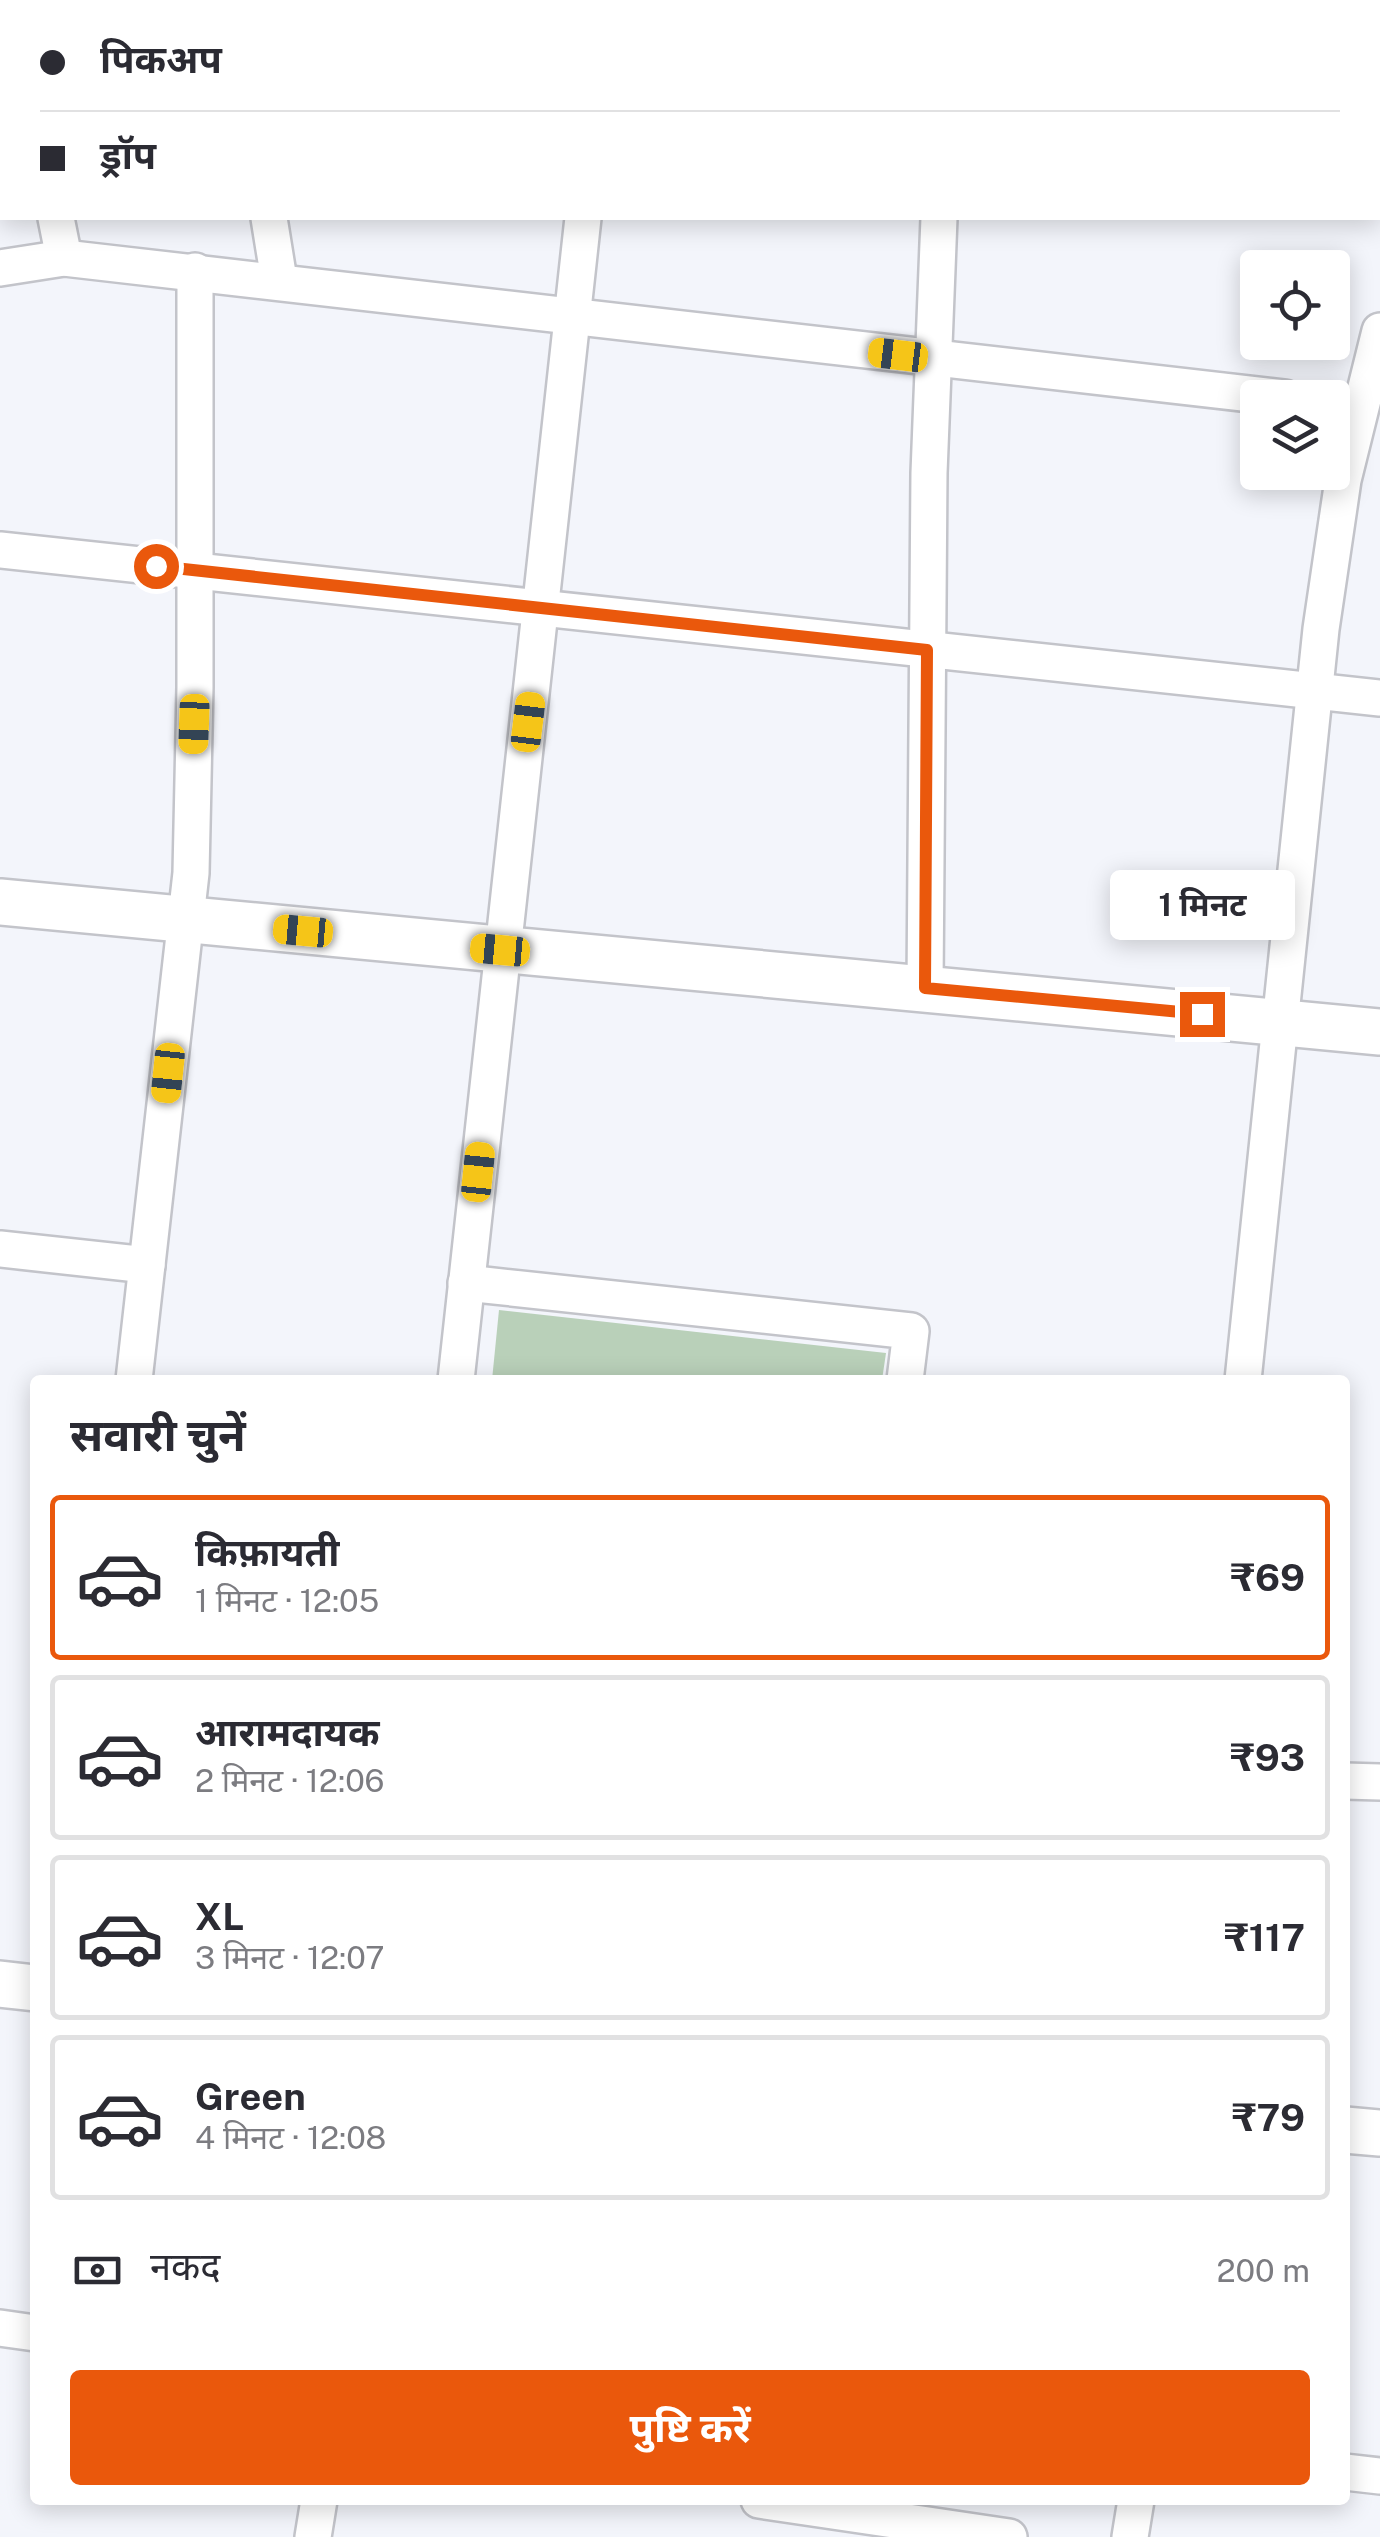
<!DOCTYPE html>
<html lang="hi">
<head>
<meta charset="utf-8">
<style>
  :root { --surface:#fff; --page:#f2f2f3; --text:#2b2b33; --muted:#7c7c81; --line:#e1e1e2; --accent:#ea580c }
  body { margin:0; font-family:"Public Sans","Noto Sans Devanagari",sans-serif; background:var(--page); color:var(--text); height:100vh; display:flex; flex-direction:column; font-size:38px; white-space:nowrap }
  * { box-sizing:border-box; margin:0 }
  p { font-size:32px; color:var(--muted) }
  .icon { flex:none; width:55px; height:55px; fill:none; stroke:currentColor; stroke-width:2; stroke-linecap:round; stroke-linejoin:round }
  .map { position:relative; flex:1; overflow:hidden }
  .details { position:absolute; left:30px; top:1375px; width:1320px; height:1130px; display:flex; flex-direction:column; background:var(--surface); border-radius:10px; box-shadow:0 5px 25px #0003 }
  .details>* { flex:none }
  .guide { position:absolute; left:0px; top:0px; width:1380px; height:220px; box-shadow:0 5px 25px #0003; display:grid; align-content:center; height:220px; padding:0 40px; background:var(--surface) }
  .controls { position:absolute; left:1240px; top:250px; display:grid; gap:20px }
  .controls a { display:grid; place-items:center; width:110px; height:110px; border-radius:10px; background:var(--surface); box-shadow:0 5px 25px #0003; font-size:50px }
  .end { position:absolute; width:45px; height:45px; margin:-22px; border:12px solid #ea580c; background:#fff; box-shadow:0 0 0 5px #fff }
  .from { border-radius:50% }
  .bubble { position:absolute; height:70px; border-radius:10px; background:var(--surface); box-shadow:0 5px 25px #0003; font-size:32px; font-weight:700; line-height:70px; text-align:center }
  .car { position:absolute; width:30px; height:60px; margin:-30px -15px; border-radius:12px; box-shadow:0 0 8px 2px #0007; background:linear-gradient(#f5c518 24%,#345 0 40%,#f5c518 0 76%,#345 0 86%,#f5c518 0) }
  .guide b { display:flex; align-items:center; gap:35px; height:95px; font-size:38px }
  .guide b+b { border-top:2px solid var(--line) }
  .guide i { width:25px; height:25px; background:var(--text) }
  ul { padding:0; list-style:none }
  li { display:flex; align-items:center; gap:30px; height:165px; margin:0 20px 15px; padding:0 20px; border:5px solid var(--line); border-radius:10px }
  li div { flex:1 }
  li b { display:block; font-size:38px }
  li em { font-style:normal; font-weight:700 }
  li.on { border-color:var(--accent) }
  li>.icon { width:90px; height:90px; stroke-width:1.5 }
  h2 { padding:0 40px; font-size:45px; line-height:120px }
  .pay { display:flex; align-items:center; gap:25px; height:110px; padding:0 40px; font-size:38px }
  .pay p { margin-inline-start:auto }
  .action { display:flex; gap:20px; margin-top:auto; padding:20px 40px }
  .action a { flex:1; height:115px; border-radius:10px; background:var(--accent); color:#fff; font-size:40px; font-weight:700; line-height:115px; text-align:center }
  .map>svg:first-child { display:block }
  .green { fill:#b9d0b9 }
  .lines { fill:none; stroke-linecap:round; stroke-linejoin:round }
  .minor-casing { stroke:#c3c4ca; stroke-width:40 }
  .tertiary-casing { stroke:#c3c4ca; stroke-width:50 }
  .minor { stroke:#fff; stroke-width:35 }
  .tertiary { stroke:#fff; stroke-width:45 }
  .route { stroke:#ea580c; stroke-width:12 }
</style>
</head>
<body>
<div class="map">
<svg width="1380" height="2537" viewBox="0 0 1380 2537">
  <rect width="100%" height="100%" fill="#f3f5fb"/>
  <polygon class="green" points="499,1310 886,1353 882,1380 492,1380"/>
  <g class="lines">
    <defs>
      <g id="minor">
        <polyline points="15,0 16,2"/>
        <polyline points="237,0 237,2"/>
        <polyline points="531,0 549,2"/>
        <polyline points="604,2 604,0"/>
        <polyline points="933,2 934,0"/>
        <polyline points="1378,112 1380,112"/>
        <polyline points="56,218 64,258"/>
        <polyline points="269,218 279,280"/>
        <polyline points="0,268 64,258 1285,398"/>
        <polyline points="0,550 1380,698"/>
        <polyline points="925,987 929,473 939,218"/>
        <polyline points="0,1249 147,1265"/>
        <polyline points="466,1283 911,1331 905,1380"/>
        <polyline points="134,1380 191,873 195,687 195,271"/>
        <polyline points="456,1380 583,218"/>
        <polyline points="1243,1380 1321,629 1343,480 1380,331"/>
        <polyline points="1345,1781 1380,1782"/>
        <polyline points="0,2328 35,2333"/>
        <polyline points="1345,2472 1380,2476"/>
        <polyline points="759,2500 1009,2537"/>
        <polyline points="313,2537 319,2500"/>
        <polyline points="1130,2537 1136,2500"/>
      </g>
      <g id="tertiary">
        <polyline points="0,902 1380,1032"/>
        <polyline points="0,1984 35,1988"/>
        <polyline points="1345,2130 1380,2133"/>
      </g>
    </defs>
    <use href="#minor" class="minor-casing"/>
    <use href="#tertiary" class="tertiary-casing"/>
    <use href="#minor" class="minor"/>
    <use href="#tertiary" class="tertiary"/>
  </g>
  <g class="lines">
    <polyline class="route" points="156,566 927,650 925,988 1202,1014"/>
  </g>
</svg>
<div class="controls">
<a><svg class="icon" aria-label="locate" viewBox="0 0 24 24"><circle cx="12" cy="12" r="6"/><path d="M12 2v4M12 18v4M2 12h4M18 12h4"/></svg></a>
<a><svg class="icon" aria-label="layers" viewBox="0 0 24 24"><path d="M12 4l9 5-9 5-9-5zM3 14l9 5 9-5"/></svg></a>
</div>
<i class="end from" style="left:156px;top:566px"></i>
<i class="end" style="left:1202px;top:1014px"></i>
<div class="bubble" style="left:1110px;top:870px;width:185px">1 मिनट</div>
<i class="car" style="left:898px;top:355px;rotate:277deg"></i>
<i class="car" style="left:528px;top:722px;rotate:7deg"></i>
<i class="car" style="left:194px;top:724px;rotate:182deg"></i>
<i class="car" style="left:303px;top:931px;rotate:275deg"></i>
<i class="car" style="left:500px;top:950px;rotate:275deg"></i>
<i class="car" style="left:168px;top:1073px;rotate:186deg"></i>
<i class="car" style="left:478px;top:1172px;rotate:6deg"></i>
<div class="guide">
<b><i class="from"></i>पिकअप</b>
<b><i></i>ड्रॉप</b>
</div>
<section class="details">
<h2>सवारी चुनें</h2>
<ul>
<li class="on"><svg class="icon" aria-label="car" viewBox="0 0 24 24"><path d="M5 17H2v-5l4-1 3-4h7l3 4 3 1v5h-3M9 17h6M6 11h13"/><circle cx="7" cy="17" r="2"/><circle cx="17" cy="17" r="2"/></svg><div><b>किफ़ायती</b><p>1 मिनट · 12:05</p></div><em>₹69</em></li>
<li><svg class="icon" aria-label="car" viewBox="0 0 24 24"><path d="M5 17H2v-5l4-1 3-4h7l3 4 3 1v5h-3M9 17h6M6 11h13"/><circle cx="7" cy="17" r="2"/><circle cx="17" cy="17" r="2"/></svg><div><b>आरामदायक</b><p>2 मिनट · 12:06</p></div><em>₹93</em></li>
<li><svg class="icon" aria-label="car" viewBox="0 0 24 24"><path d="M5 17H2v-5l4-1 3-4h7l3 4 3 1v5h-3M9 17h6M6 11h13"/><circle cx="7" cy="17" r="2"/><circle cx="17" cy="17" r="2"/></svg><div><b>XL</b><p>3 मिनट · 12:07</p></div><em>₹117</em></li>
<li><svg class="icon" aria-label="car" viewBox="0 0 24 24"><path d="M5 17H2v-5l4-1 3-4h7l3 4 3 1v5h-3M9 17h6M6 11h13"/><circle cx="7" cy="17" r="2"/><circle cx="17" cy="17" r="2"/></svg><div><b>Green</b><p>4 मिनट · 12:08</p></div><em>₹79</em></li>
</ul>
<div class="pay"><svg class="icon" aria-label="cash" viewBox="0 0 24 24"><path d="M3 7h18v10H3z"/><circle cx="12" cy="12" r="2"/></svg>नकद<p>200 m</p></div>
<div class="action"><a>पुष्टि करें</a></div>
</section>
</div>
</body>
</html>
